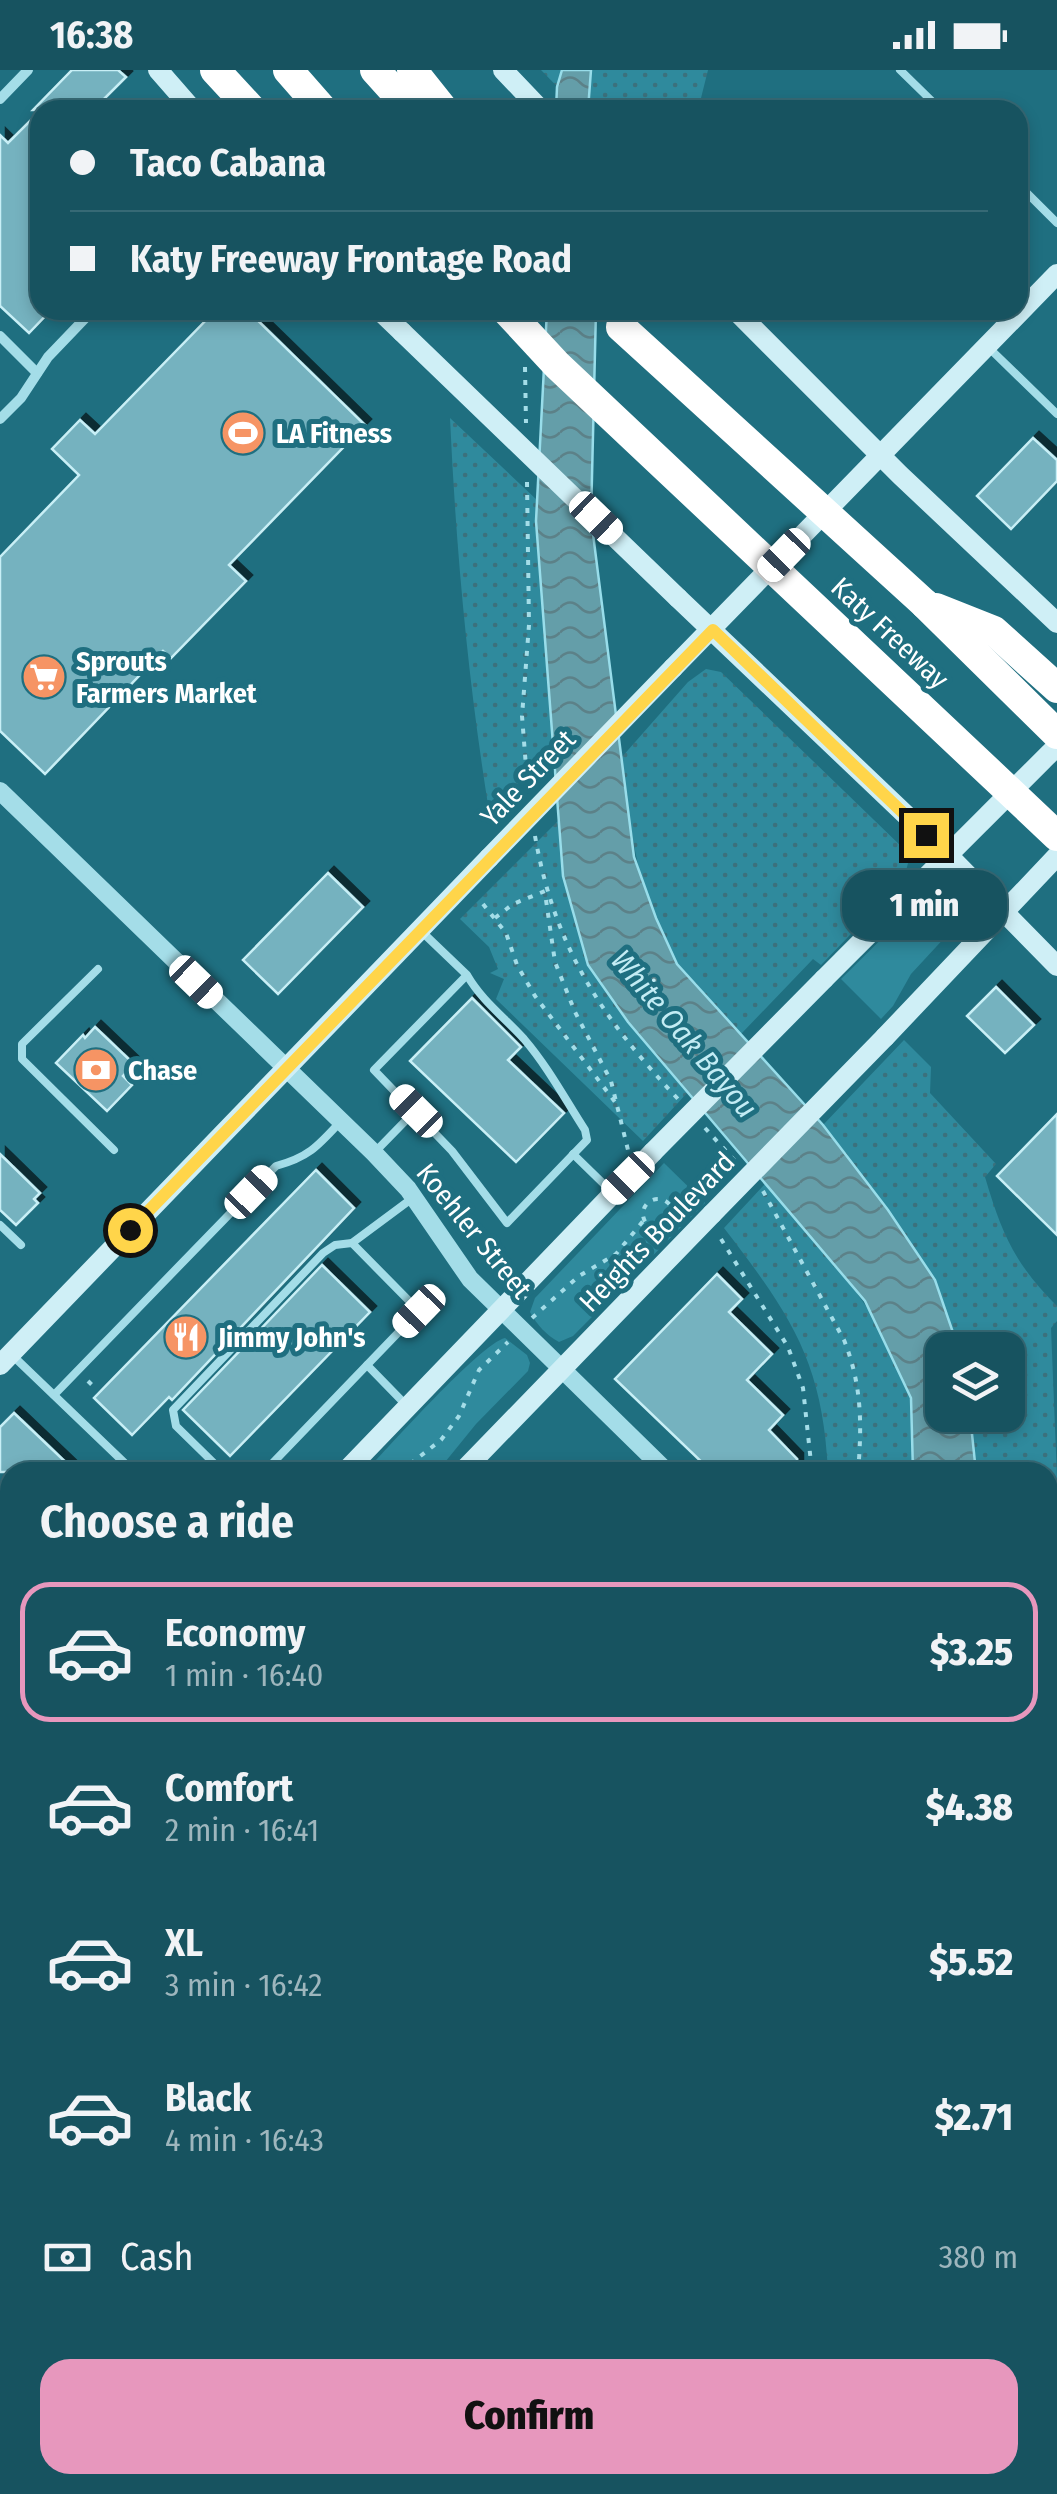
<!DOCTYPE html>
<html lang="en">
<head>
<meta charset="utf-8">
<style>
  :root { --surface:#175360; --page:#245d69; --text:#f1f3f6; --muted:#9eb6bd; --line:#366975; --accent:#e797bd }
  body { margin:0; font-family:"Fira Sans Condensed",sans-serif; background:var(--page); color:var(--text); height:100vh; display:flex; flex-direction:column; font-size:38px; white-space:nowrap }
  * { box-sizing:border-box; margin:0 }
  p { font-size:32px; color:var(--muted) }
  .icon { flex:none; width:55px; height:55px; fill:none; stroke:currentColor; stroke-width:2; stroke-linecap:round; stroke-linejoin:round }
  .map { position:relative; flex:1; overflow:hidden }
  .side { position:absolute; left:0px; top:1392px; width:1058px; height:1032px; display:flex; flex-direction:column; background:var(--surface); border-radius:30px 30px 0 0; box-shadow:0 5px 15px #0003,0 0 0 2px var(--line) }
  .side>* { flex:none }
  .banner { position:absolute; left:30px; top:30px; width:998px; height:220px; border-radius:30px; box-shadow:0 5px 15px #0003,0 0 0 2px var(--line); display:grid; align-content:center; height:220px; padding:0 40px; background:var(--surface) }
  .tools { position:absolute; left:925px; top:1262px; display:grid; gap:20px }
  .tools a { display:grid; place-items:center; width:100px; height:100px; border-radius:20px; background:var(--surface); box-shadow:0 5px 15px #0003,0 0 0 2px var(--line); font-size:50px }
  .end { position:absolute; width:45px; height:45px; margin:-22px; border:12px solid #ffd54a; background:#111; box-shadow:0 0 0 5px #111 }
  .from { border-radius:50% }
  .bubble { position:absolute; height:70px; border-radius:30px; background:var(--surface); box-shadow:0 5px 15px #0003,0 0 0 2px var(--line); font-size:32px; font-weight:800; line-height:70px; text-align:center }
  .car { position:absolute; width:30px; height:60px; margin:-30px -15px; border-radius:12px; box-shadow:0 0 8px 2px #0007; background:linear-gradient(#fff 24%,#345 0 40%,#fff 0 76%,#345 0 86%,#fff 0) }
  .banner b { display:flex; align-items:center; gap:35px; height:95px; font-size:38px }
  .banner b+b { border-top:2px solid var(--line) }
  .banner i { width:25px; height:25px; background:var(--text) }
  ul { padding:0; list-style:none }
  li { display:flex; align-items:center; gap:30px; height:140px; margin:0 20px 15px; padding:0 20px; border:5px solid transparent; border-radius:30px }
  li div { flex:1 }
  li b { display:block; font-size:38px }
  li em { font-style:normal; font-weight:800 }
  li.active { border-color:var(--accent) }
  li>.icon { width:90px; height:90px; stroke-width:1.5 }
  h2 { padding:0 40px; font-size:45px; line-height:120px }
  .pay { display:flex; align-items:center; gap:25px; height:110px; padding:0 40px; font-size:38px }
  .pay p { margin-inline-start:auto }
  .cta { display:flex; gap:20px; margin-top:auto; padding:20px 40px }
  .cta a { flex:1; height:115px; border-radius:30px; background:var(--accent); color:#111; font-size:40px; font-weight:800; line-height:115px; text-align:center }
  .status { display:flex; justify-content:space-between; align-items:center; height:70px; padding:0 50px; background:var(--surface); direction:ltr }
  .status svg { height:28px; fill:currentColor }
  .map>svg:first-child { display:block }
  .grass { fill:#2f8a9d }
  .park { fill:url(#park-dots) }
  .water { fill:url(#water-waves); stroke:#98ddea; stroke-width:2.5 }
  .building { fill:#75b2bf; stroke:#c8eff6; stroke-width:2.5; filter:url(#shadow) }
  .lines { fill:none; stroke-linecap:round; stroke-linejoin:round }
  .path { stroke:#a4dde8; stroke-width:4; stroke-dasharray:5 8; stroke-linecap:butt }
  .service { stroke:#a4dde8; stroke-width:8 }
  .minor { stroke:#a4dde8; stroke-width:10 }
  .tertiary { stroke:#a4dde8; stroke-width:18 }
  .secondary { stroke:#cfeff6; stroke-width:20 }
  .motorway { stroke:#fff; stroke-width:30 }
  .rail { stroke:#fff; stroke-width:6; stroke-dasharray:18 8; stroke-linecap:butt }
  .secondary-bridge { stroke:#cfeff6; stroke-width:20 }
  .motorway-bridge { stroke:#fff; stroke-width:30 }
  .route { stroke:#ffd54a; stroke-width:12 }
  .labels { text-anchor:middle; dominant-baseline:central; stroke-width:10; stroke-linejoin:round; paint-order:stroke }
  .poi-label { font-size:28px; font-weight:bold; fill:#fff; stroke:#1f6f80; text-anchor:start }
  .street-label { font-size:28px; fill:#fff; stroke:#1f6f80 }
  .water-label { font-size:30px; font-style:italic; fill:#c3ecf4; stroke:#1f6f80 }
</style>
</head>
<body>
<div class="status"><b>16:38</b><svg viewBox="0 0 49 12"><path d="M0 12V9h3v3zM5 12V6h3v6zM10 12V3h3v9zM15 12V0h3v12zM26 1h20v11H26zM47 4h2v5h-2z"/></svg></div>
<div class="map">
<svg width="1057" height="2424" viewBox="0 0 1057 2424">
  <defs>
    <pattern id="park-dots" width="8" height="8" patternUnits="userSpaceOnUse" patternTransform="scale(2.5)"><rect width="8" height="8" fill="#2f8a9d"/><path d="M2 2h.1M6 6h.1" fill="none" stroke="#3b717d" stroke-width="1.8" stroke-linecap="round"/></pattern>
    <pattern id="water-waves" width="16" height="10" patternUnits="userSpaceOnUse" patternTransform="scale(2.5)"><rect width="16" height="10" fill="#649ea9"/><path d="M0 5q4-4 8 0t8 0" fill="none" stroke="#5c8188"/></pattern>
    <filter id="shadow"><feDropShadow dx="6" dy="-6" stdDeviation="0" flood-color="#0009"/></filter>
  </defs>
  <rect width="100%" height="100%" fill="#1f6f80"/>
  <g class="grass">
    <polygon points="931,820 961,850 911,904 893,936 881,949 841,909"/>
    <path d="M664,1093L705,1133L573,1266L559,1272C546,1265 537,1255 530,1242L535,1228Z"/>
    <path d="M505,1268L527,1285L530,1293L528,1301L476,1354L437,1402H365C389,1377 480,1274 505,1268Z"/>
    <polygon points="10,1770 10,1847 0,1847 0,1781"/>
  </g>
  <g class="park">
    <polygon points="541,0 708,0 698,40 580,40"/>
    <path d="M450,348L538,431L536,451L554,682L489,741C468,610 456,480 450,348Z"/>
    <path d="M706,599L721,602L904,779L909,789L904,809L821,895L813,889L741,964C721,942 696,920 678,895C639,839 630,754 621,688L688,612Z"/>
    <polygon points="559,750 563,806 628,952 687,1023 643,1071 496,929 504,909 490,903 498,899 489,877 460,849"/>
    <path d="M904,970L931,997L930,1023L996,1094L985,1107C1002,1164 1014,1193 1057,1236V1251L1051,1258L1057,1408V1793L1048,1785V1402H976L970,1345H1008V1280H959L935,1210L823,1055Z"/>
    <path d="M765,1114C821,1179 884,1241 910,1325C917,1347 912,1379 913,1402H828C823,1291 790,1244 724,1158Z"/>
    <polygon points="1048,1880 1057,1887 1057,2008 1048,2006"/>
  </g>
  <g class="water">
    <polygon points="562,0 591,0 588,40 556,40 557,17"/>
    <polygon points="547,240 596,240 591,448 634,787 656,848 677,894 823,1055 888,1140 935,1210 959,1280 942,1280 942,1345 970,1345 976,1402 913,1402 911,1328 865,1231 628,952 588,895 563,806 536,451"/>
    <polygon points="1048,1785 1057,1793 1057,1887 1048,1880"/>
  </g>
  <g class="building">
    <polygon points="72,0 118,0 126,7 93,40 33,40"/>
    <polygon points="40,41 40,240 51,240 29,263 0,236 0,65 8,73"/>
    <polygon points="216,240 247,240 365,355 229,495 246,511 171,588 163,581 45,704 0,661 0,487 79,405 52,379 80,350 95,364"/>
    <polygon points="1033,368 1057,390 1057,411 1011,459 977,426"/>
    <polygon points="328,803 363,837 278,924 243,890"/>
    <polygon points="996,917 1034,955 1005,983 967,946"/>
    <polygon points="472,928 521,977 508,990 564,1043 516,1092 410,991"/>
    <polygon points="95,957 134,994 123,1006 132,1015 107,1041 56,993 83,965 85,968"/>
    <polygon points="1057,1044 1057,1165 997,1106"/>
    <polygon points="0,1084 40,1123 34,1129 38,1133 16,1155 0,1140"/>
    <polygon points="316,1100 354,1138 172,1330 169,1327 132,1365 94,1328"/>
    <polygon points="322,1195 370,1242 230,1386 183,1340"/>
    <polygon points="717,1204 742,1229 729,1242 772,1284 747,1310 783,1345 769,1360 797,1389 797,1402 712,1402 615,1309"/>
    <polygon points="14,1343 76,1402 0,1402 0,1357"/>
  </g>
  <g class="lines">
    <g class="path">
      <polyline points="525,297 526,353"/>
      <polyline points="527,412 529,555 522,646 528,722"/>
      <path d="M535,766C555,879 602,948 678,1029"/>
      <polyline points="546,830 555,892 575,942 611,1011 628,1080"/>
      <polyline points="483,834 506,863 517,895 535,926 615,1032"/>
      <polyline points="495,848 513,834 545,821"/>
      <polyline points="705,1058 736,1092"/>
      <path d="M763,1121L844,1270C862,1315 862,1355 858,1402"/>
      <circle cx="658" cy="1144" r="15"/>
      <polyline points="721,1169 788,1277 803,1318 812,1402"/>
      <polyline points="532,1248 579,1206 616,1184 644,1150"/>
      <polyline points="88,1311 96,1319"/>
      <polyline points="400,1402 441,1370 459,1346 479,1300 508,1272"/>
      <polyline points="10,1789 7,1800 10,1806"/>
      <polyline points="1048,1928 1057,1931"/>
      <polyline points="1048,2016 1057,2026"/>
    </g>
    <g class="service">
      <polyline points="900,0 941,40"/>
      <polyline points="1018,114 1057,153"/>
      <polyline points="987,276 1057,344"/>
      <path d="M420,860L467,905L374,1000L452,1081L507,1153L587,1070L585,1060C565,1029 548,997 524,969C504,947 482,931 467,905"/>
      <polyline points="98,899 22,974 22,989 114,1080"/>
      <polyline points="374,1083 415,1041"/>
      <polyline points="573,1084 613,1123"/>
      <polyline points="0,1155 21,1175"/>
      <polyline points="11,1284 134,1402"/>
      <polyline points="367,1295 406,1335"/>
      <path d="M54,1325L276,1096C309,1087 318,1076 341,1051"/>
      <polyline points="223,1402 176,1356 173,1340 323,1183 335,1175 352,1173"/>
      <polyline points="264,1402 419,1241 352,1173 414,1127"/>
      <polyline points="0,1964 10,1954"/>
      <polyline points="0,2179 10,2177"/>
      <polyline points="993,2415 1003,2424"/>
      <polyline points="889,2424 898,2415"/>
    </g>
    <g class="minor">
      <polyline points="0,29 28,0"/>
      <polyline points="0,266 37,303"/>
      <polyline points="0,349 21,328 48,287 93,240"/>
      <polyline points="1048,2145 1057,2136"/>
      <polyline points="683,2424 692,2415"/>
      <polyline points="780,2424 788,2415"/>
    </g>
    <g class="tertiary">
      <polyline points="0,721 374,1083 408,1119 470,1209 667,1402"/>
      <polyline points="0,2347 10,2337"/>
      <polyline points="440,2415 449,2424"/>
    </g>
    <g class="secondary">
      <polyline points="158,0 193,40"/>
      <polyline points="379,240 402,262"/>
      <polyline points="735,240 900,405 1057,553"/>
      <polyline points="678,528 948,785 1057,896"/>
      <polyline points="673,598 1057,204"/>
      <polyline points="824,909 1057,676"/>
      <polyline points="885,967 1057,786"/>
      <polyline points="0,1295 489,788"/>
      <polyline points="345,1402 653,1082"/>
      <polyline points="462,1402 712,1144"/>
      <polyline points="0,1763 10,1752"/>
      <polyline points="0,1876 10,1866"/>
    </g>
    <g class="motorway">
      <polyline points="215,0 252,40"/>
      <polyline points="288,0 323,40"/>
      <polyline points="375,0 411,40"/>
      <polyline points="412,0 444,40"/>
      <polyline points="925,534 1057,664"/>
      <polyline points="936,538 994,561 1057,618"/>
    </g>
    <g class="rail">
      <polyline points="0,2069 10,2082"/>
      <polyline points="270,2415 277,2424"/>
    </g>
    <g class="secondary-bridge">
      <polyline points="503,0 541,40"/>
      <polyline points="402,262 678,528"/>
      <polyline points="489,788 673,598"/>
      <polyline points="653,1082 824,909"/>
      <polyline points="712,1144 885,967"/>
    </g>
    <g class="motorway-bridge">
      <polyline points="506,240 557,295 1057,766"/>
      <polyline points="621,257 925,534"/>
    </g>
  </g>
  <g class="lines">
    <polyline class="route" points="130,1160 713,560 926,765"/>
  </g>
  <defs>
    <symbol id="stadium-disc" viewBox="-11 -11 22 22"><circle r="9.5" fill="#f69464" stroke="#1f6f80"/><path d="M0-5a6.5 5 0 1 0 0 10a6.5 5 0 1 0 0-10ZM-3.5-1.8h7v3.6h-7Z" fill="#fff"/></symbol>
    <symbol id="supermarket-disc" viewBox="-11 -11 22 22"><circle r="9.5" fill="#f69464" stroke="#1f6f80"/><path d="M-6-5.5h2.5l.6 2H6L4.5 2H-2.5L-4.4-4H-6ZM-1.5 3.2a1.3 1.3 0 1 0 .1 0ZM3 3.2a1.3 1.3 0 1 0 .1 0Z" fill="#fff"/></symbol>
    <symbol id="bank-disc" viewBox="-11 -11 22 22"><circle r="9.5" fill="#f69464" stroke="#1f6f80"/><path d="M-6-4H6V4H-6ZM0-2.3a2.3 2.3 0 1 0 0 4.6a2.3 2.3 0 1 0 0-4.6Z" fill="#fff"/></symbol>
    <symbol id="restaurant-disc" viewBox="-11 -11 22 22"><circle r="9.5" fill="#f69464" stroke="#1f6f80"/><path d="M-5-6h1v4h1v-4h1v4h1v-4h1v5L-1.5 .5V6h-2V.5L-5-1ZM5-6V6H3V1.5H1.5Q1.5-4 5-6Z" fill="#fff"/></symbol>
  </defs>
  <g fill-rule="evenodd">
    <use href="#stadium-disc" x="218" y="338" width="50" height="50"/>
    <use href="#supermarket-disc" x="19" y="582" width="50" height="50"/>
    <use href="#bank-disc" x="71" y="975" width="50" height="50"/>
    <use href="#restaurant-disc" x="161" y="1242" width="50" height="50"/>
  </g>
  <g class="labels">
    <g class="poi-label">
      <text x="276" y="363">LA Fitness</text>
      <text x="76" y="591">Sprouts<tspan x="76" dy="32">Farmers Market</tspan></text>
      <text x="128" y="1000">Chase</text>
      <text x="218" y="1267">Jimmy John's</text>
    </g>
    <g class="street-label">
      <text transform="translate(890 563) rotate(43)">Katy Freeway</text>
      <text transform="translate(528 708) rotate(-46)">Yale Street</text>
      <text transform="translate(474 1161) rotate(51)">Koehler Street</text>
      <text transform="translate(657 1162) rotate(-46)">Heights Boulevard</text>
    </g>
    <g class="water-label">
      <text transform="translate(684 964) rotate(50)">White Oak Bayou</text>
    </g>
  </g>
</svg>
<div class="tools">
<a><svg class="icon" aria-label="layers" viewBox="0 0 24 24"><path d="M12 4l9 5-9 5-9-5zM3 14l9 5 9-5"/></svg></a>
</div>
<i class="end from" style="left:130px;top:1160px"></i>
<i class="end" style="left:926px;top:765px"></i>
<div class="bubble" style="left:842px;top:800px;width:165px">1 min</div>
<i class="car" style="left:596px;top:448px;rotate:134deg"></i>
<i class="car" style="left:784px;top:485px;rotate:224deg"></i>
<i class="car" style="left:196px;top:912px;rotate:134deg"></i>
<i class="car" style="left:416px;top:1041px;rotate:315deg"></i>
<i class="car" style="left:628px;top:1108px;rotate:225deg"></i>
<i class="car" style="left:251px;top:1122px;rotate:44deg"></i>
<i class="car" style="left:419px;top:1241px;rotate:224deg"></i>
<div class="banner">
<b><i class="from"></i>Taco Cabana</b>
<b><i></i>Katy Freeway Frontage Road</b>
</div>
<section class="side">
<h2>Choose a ride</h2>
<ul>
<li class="active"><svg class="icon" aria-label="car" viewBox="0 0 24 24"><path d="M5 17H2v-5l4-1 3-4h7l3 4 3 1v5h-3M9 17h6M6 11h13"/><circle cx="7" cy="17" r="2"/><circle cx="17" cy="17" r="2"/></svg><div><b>Economy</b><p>1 min · 16:40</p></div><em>$3.25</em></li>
<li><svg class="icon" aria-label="car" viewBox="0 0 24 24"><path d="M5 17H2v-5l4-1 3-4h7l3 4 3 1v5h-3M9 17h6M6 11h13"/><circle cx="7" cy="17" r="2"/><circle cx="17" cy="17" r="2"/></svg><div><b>Comfort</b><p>2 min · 16:41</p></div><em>$4.38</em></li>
<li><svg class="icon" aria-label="car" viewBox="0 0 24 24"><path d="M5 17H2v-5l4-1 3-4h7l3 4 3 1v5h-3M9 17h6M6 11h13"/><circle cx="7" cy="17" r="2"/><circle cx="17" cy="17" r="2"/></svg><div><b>XL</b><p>3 min · 16:42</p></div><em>$5.52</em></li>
<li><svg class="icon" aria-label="car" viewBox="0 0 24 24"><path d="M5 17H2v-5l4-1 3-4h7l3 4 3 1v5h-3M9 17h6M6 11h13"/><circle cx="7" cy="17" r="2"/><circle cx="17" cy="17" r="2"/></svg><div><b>Black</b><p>4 min · 16:43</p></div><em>$2.71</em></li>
</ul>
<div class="pay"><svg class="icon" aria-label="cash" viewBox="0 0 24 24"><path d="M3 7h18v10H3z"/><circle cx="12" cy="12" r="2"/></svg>Cash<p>380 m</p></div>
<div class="cta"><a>Confirm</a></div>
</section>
</div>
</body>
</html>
